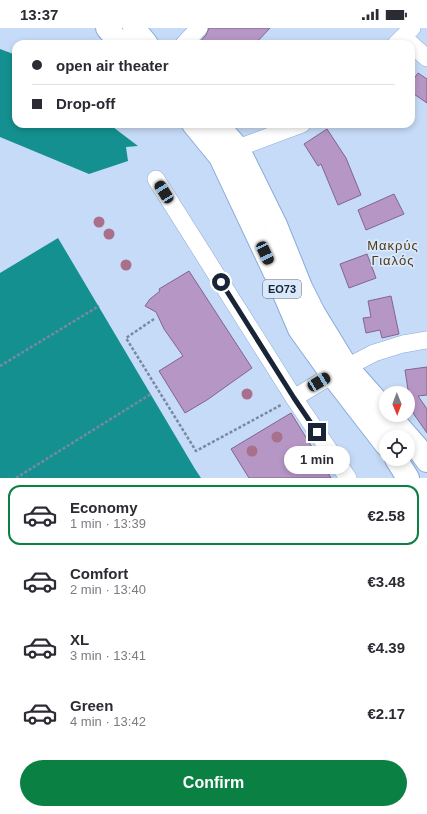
<!DOCTYPE html>
<html lang="en">
<head>
<meta charset="utf-8">
<style>
  :root { --surface:#fff; --page:#f2f2f3; --text:#2b2b33; --muted:#7c7c81; --line:#e1e1e2; --accent:#0b8043 }
  body { margin:0; font-family:Helvetica,sans-serif; background:var(--page); color:var(--text); height:100vh; display:flex; flex-direction:column; font-size:15px; white-space:nowrap }
  * { box-sizing:border-box; margin:0 }
  p { font-size:13px; color:var(--muted) }
  .icon { flex:none; width:22px; height:22px; fill:none; stroke:currentColor; stroke-width:2; stroke-linecap:round; stroke-linejoin:round }
  .map { position:relative; height:450px; overflow:hidden }
  .sheet { display:flex; flex-direction:column; background:var(--surface); flex:1 }
  .sheet>* { flex:none }
  .guide { position:absolute; left:12px; top:12px; width:403px; height:88px; border-radius:12px; box-shadow:0 2px 6px #0003; display:grid; align-content:center; height:88px; padding:0 20px; background:var(--surface) }
  .needle { width:26px; rotate:179deg }
  .fabs { position:absolute; left:379px; top:358px; display:grid; gap:8px }
  .fabs a { display:grid; place-items:center; width:36px; height:36px; border-radius:50%; background:var(--surface); box-shadow:0 2px 6px #0003; font-size:20px }
  .end { position:absolute; width:18px; height:18px; margin:-9px; border:5px solid #182536; background:#fff; box-shadow:0 0 0 2px #fff }
  .from { border-radius:50% }
  .bubble { position:absolute; height:28px; border-radius:14px; background:var(--surface); box-shadow:0 2px 6px #0003; font-size:13px; font-weight:700; line-height:28px; text-align:center }
  .car { position:absolute; width:12px; height:24px; margin:-12px -6px; border-radius:5px; box-shadow:0 0 3px 1px #0007; background:linear-gradient(#222 24%,#8ab4d8 0 40%,#222 0 76%,#8ab4d8 0 86%,#222 0) }
  .guide b { display:flex; align-items:center; gap:14px; height:38px; font-size:15px }
  .guide b+b { border-top:1px solid var(--line) }
  .guide i { width:10px; height:10px; background:var(--text) }
  ul { padding:7px 0 0; list-style:none }
  li { display:flex; align-items:center; gap:12px; height:60px; margin:0 8px 6px; padding:0 12px; border:2px solid transparent; border-radius:12px }
  li div { flex:1 }
  li b { display:block; font-size:15px }
  li em { font-style:normal; font-weight:700 }
  li.selected { border-color:var(--accent) }
  li>.icon { width:36px; height:36px; stroke-width:1.5 }
  .primary-button { display:flex; gap:8px; margin-top:auto; padding:8px 20px }
  .primary-button a { flex:1; height:46px; border-radius:24px; background:var(--accent); color:#fff; font-size:16px; font-weight:700; line-height:46px; text-align:center }
  .status { display:flex; justify-content:space-between; align-items:center; height:28px; padding:0 20px; background:var(--surface); direction:ltr }
  .status svg { height:11px; fill:currentColor }
  .map>svg:first-child { display:block }
  .water { fill:#149090 }
  .building { fill:#b696c5; stroke:#82648f }
  .lines { fill:none; stroke-linecap:round; stroke-linejoin:round }
  .minor-casing { stroke:#89abd8; stroke-width:18 }
  .major-casing { stroke:#89abd8; stroke-width:24 }
  .path { stroke:#7889a0; stroke-width:2.5; stroke-dasharray:3 2; stroke-linecap:butt }
  .minor { stroke:#fff; stroke-width:17 }
  .major { stroke:#fff; stroke-width:22 }
  .tree { fill:#a9708b }
  .route { stroke:#182536; stroke-width:5 }
  .labels { text-anchor:middle; dominant-baseline:central; stroke-width:3.5; stroke-linejoin:round; paint-order:stroke }
  .shield { fill:#d9e8fb; stroke:#526071; stroke-width:1 }
  .shield-label { font-size:11px; font-weight:bold; fill:#182536 }
  .neighbourhood-label { font-size:13px; letter-spacing:1px; fill:#4f3815; stroke:#d9e8fb }
</style>
</head>
<body>
<div class="status"><b>13:37</b><svg viewBox="0 0 49 12"><path d="M0 12V9h3v3zM5 12V6h3v6zM10 12V3h3v9zM15 12V0h3v12zM26 1h20v11H26zM47 4h2v5h-2z"/></svg></div>
<div class="map">
<svg width="427" height="450" viewBox="0 0 427 450">
  <rect width="100%" height="100%" fill="#c6dbf7"/>
  <g class="water">
    <polygon points="0,21 16,27 16,96 109,96 138,118 126,119 128,133 89,146 0,109"/>
    <polygon points="58,210 195,441 201,450 0,450 0,245"/>
  </g>
  <g class="building">
    <polygon points="209,0 270,0 255,16 198,16 206,7"/>
    <polygon points="418,45 427,51 427,75 411,64 411,55"/>
    <polygon points="327,101 346,130 361,167 338,177 321,136 318,138 304,116"/>
    <polygon points="394,166 404,186 366,202 358,182"/>
    <polygon points="367,226 376,250 349,260 340,236"/>
    <polygon points="189,243 252,340 207,372 185,385 159,343 183,328 164,301 156,284 145,278 150,271 160,263 159,261"/>
    <polygon points="391,268 399,306 382,310 380,302 366,305 363,290 371,289 368,273"/>
    <polygon points="427,339 427,367 418,368 427,381 427,405 411,382 405,342"/>
    <polygon points="291,385 331,450 249,450 231,421"/>
  </g>
  <g class="lines">
    <defs>
      <g id="minor">
        <polyline points="184,16 199,0"/>
        <polyline points="396,16 412,0"/>
        <polyline points="411,16 427,30"/>
        <polyline points="227,125 238,120 302,96"/>
        <polyline points="156,151 294,370 332,347 374,325 403,316 427,312"/>
        <polyline points="294,370 348,450"/>
      </g>
      <g id="major">
        <polyline points="107,0 121,16"/>
        <polyline points="134,0 147,16"/>
        <polyline points="193,96 220,129 278,252 299,301 332,347 386,417"/>
        <polyline points="217,96 238,120 276,197 301,259 314,285 347,339 386,383"/>
        <polyline points="389,387 417,419 427,433"/>
        <polyline points="396,431 408,450"/>
      </g>
    </defs>
    <use href="#minor" class="minor-casing"/>
    <use href="#major" class="major-casing"/>
    <g class="path">
      <polyline points="154,291 126,310 196,423 281,377"/>
      <polyline points="0,338 99,278"/>
      <polyline points="16,450 151,366"/>
    </g>
    <use href="#minor" class="minor"/>
    <use href="#major" class="major"/>
  </g>
  <g class="tree">
    <circle cx="99" cy="194" r="5.5"/>
    <circle cx="109" cy="206" r="5.5"/>
    <circle cx="126" cy="237" r="5.5"/>
    <circle cx="247" cy="366" r="5.5"/>
    <circle cx="277" cy="409" r="5.5"/>
    <circle cx="252" cy="423" r="5.5"/>
  </g>
  <g class="lines">
    <polyline class="route" points="221,254 294,370 317,404"/>
  </g>
  <g class="labels">
    <rect class="shield" x="263" y="252" width="38" height="18" rx="3"/>
    <g class="shield-label">
      <text x="282" y="261">ΕΟ73</text>
    </g>
    <g class="neighbourhood-label">
      <text x="393" y="217">Μακρύς<tspan x="393" dy="15">Γιαλός</tspan></text>
    </g>
  </g>
</svg>
<div class="fabs">
<a><svg class="needle" viewBox="-14 -14 28 28"><path d="M0-13l5 13h-10z" fill="#e53935"/><path d="M0 13l5-13h-10z" fill="#7c7c81"/></svg></a>
<a><svg class="icon" aria-label="locate" viewBox="0 0 24 24"><circle cx="12" cy="12" r="6"/><path d="M12 2v4M12 18v4M2 12h4M18 12h4"/></svg></a>
</div>
<i class="end from" style="left:221px;top:254px"></i>
<i class="end" style="left:317px;top:404px"></i>
<div class="bubble" style="left:284px;top:418px;width:66px">1 min</div>
<i class="car" style="left:164px;top:164px;rotate:328deg"></i>
<i class="car" style="left:265px;top:225px;rotate:155deg"></i>
<i class="car" style="left:319px;top:354px;rotate:59deg"></i>
<div class="guide">
<b><i class="from"></i>open air theater</b>
<b><i></i>Drop-off</b>
</div>
</div>
<section class="sheet">
<ul>
<li class="selected"><svg class="icon" aria-label="car" viewBox="0 0 24 24"><path d="M5 17H2v-5l4-1 3-4h7l3 4 3 1v5h-3M9 17h6M6 11h13"/><circle cx="7" cy="17" r="2"/><circle cx="17" cy="17" r="2"/></svg><div><b>Economy</b><p>1 min · 13:39</p></div><em>€2.58</em></li>
<li><svg class="icon" aria-label="car" viewBox="0 0 24 24"><path d="M5 17H2v-5l4-1 3-4h7l3 4 3 1v5h-3M9 17h6M6 11h13"/><circle cx="7" cy="17" r="2"/><circle cx="17" cy="17" r="2"/></svg><div><b>Comfort</b><p>2 min · 13:40</p></div><em>€3.48</em></li>
<li><svg class="icon" aria-label="car" viewBox="0 0 24 24"><path d="M5 17H2v-5l4-1 3-4h7l3 4 3 1v5h-3M9 17h6M6 11h13"/><circle cx="7" cy="17" r="2"/><circle cx="17" cy="17" r="2"/></svg><div><b>XL</b><p>3 min · 13:41</p></div><em>€4.39</em></li>
<li><svg class="icon" aria-label="car" viewBox="0 0 24 24"><path d="M5 17H2v-5l4-1 3-4h7l3 4 3 1v5h-3M9 17h6M6 11h13"/><circle cx="7" cy="17" r="2"/><circle cx="17" cy="17" r="2"/></svg><div><b>Green</b><p>4 min · 13:42</p></div><em>€2.17</em></li>
</ul>
<div class="primary-button"><a>Confirm</a></div>
</section>
</body>
</html>
